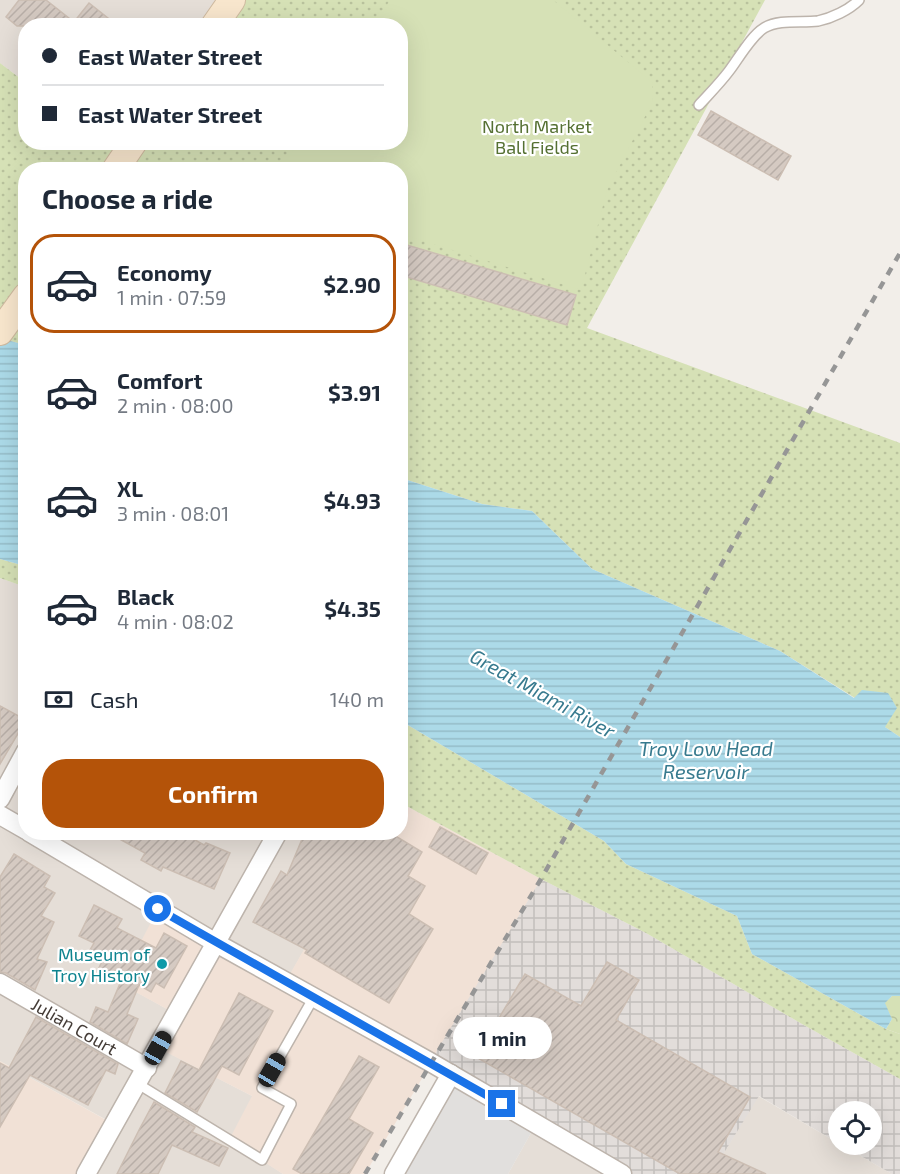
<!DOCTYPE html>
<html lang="en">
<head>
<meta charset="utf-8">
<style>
  :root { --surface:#fff; --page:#f6f6f7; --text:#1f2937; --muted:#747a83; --line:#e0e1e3; --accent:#b45309 }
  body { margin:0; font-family:"Exo 2",sans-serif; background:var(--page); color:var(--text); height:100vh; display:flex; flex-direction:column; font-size:22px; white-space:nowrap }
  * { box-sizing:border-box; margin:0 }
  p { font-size:20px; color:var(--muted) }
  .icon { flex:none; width:33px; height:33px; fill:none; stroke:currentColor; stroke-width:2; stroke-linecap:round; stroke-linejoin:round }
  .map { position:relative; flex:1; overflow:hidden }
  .details { position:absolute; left:18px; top:162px; width:390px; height:678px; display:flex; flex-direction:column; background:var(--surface); border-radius:24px; box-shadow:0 6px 24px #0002 }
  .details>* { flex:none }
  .top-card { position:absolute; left:18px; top:18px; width:390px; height:132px; border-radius:24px; box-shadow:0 6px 24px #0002; display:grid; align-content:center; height:132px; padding:0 24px; background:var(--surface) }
  .buttons { position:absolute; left:828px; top:1101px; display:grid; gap:12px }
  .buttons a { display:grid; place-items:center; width:54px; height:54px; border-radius:50%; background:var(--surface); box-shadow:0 6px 24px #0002; font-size:30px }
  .end { position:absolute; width:27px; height:27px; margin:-14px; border:8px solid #1a73e8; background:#fff; box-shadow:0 0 0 3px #fff }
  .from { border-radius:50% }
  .bubble { position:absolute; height:42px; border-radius:21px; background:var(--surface); box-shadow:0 6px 24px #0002; font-size:20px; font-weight:700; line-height:42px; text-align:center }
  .car { position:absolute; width:18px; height:36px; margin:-18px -9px; border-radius:8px; box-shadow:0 0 4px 2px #0007; background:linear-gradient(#222 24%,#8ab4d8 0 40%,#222 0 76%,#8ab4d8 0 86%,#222 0) }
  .top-card b { display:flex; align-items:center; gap:21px; height:57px; font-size:22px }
  .top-card b+b { border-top:2px solid var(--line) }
  .top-card i { width:15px; height:15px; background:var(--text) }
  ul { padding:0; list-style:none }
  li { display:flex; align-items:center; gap:18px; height:99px; margin:0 12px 9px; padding:0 12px; border:3px solid transparent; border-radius:24px }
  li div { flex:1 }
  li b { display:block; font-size:22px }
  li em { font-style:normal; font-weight:700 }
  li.current { border-color:var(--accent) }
  li>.icon { width:54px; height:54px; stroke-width:1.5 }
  h2 { padding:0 24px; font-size:27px; line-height:72px }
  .pay { display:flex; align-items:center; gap:15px; height:66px; padding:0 24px; font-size:22px }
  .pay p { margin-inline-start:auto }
  .button { display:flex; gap:12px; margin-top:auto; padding:12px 24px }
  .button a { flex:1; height:69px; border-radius:24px; background:var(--accent); color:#fff; font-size:24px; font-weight:700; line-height:69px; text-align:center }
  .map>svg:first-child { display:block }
  .residential { fill:#e5ded7 }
  .commercial { fill:#f1e1d6 }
  .industrial { fill:url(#industrial-grid) }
  .grass { fill:url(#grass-dots) }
  .forest { fill:url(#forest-crowns) }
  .pitch { fill:#d6e1b6 }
  .parking { fill:#e1dfdd }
  .water { fill:url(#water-rules) }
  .building { fill:url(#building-hatch); stroke:#ccbeb3; stroke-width:1.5 }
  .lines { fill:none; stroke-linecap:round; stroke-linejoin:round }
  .lane-casing { stroke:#bdb4ac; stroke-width:12 }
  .street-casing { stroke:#bdb4ac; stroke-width:21 }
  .secondary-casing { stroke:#cfbaa0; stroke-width:28 }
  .lane { stroke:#fff; stroke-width:9 }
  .street { stroke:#fff; stroke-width:18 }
  .secondary { stroke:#f8e6cd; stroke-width:26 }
  .rail { stroke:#969696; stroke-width:4.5; stroke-dasharray:8 8; stroke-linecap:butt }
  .route { stroke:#1a73e8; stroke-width:8 }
  .culture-dot { fill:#0f9aa8; stroke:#fff; stroke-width:2 }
  .labels { text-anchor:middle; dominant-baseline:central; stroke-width:4.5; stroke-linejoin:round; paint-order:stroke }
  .park-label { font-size:18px; fill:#557032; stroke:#fff }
  .culture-label { font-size:18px; fill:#0d838f; stroke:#fff; text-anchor:end }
  .street-label { font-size:18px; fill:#453d38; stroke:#fff }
  .water-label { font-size:20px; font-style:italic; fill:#377a8e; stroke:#fff }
</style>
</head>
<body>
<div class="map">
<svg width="900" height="1174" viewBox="0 0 900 1174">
  <defs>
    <pattern id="industrial-grid" width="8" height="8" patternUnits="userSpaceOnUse" patternTransform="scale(1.5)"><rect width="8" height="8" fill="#e2ddda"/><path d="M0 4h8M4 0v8" fill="none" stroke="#c3bfbc"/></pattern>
    <pattern id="grass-dots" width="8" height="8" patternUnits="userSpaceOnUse" patternTransform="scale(1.5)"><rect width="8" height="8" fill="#d6e1b6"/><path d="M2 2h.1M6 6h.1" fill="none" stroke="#b9c29d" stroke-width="1.8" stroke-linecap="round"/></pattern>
    <pattern id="forest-crowns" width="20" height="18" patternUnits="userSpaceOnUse" patternTransform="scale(1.5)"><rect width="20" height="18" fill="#d6e1b6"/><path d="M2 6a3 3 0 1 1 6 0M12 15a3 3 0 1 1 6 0" fill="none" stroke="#b9c29d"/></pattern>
    <pattern id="water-rules" width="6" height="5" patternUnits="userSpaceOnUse" patternTransform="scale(1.5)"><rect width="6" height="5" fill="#acdae8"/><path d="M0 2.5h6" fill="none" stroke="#95bcc8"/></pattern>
    <pattern id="building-hatch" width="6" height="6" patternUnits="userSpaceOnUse" patternTransform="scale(1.5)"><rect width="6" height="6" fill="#d5cac2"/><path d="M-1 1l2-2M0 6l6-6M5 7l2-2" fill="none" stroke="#b8aea7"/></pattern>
  </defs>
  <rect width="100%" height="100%" fill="#f2eee9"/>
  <g class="residential">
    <polygon points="0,0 232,0 214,25 26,26 25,82 0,63"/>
    <polygon points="0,578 25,587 26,832 316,833 357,856 286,982 120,983 176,1014 159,1048 252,1096 262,1160 283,1174 86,1174 114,1124 0,1061"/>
    <polygon points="758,1096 838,1143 838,1144 842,1145 892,1174 711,1174"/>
    <polygon points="536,1124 622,1174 508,1174"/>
  </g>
  <g class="commercial">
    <polygon points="401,803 541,879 365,1174 283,1174 229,1140 252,1096 158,1048 176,1014 119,983 158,909 286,981 357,856 316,833 400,832"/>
    <polygon points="0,1061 115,1125 86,1174 0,1174"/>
  </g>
  <polygon class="industrial" points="541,879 646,933 802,1024 900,1079 900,1174 892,1174 842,1145 872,1144 872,1112 838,1112 838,1143 759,1096 711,1174 622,1174 430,1062"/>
  <g class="grass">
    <polygon points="232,0 765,0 587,328 900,443 900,737 885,727 855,698 780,651 592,569 532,511 482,504 401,478 400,170 26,170 25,345 0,338 0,63 25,82 26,142 108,143 125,155 134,142 400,142 400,26 214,25"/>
    <polygon points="0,559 25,566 25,587 0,578"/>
    <polygon points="401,721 604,841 626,864 737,916 752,954 886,1029 900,1034 900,1079 802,1024 646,933 541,879 401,803"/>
  </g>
  <polygon class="forest" points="892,996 900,996 900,1034 886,1029 892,1019 884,1003"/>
  <polygon class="pitch" points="390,0 553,0 652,82 653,101 607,190 581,290 401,234 400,170 289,169 286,161 298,143 400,142 400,26 374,25"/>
  <polygon class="parking" points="451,1074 536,1124 508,1174 394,1174"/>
  <g class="water">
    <polygon points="0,338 25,345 25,566 0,559"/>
    <polygon points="401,478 482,504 532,511 592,569 780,651 854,698 862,690 888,693 897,708 885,727 900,737 900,996 892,996 885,1003 892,1019 886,1029 752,954 737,916 626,864 604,841 401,721"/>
  </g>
  <g class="building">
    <polygon points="19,0 46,0 74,22 89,3 118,26 17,26 6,17"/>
    <polygon points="711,111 791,156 778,180 698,135"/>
    <polygon points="400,243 576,295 567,325 400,275"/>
    <polygon points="0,706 26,720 0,764"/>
    <polygon points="440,827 488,853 476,874 429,847"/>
    <polygon points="107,832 181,832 204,845 206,843 230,853 214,889 163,867 161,871 141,860 145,853"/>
    <polygon points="305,832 389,832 422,852 408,876 425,886 409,914 433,929 389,1003 305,953 307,950 253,922 281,871 287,875"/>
    <polygon points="14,854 50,876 44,887 55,893 41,916 54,922 37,959 47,962 35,990 6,973 0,972 0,877"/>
    <polygon points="94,905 122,919 117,928 156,948 164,933 187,946 164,988 156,983 151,992 139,985 127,1014 138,1019 127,1044 90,1022 96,1007 108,1012 121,981 98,970 104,957 90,950 94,943 79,936"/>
    <polygon points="607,962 639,980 616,1020 750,1097 718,1152 766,1174 680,1174 476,1057 525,974 581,1006"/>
    <polygon points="239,993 273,1011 239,1075 222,1066 197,1112 165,1093 181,1061 199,1070"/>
    <polygon points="36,1017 118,1064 115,1074 106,1070 88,1105 30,1075 0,1127 0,1063 9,1068"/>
    <polygon points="359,1056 379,1067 349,1119 373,1133 349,1174 302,1174 293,1169"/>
    <polygon points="154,1102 195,1127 192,1132 228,1148 219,1166 172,1145 158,1174 117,1174 139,1130"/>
  </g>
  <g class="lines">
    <defs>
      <g id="lane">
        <path d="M699,105C709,94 720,83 729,71C739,58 751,36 764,28C779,19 801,23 818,21C832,18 849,10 859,0"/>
        <polyline points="138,1084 262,1160 291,1104 262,1088 314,997"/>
      </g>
      <g id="street">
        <polyline points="0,799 26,751"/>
        <polyline points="0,815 26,830"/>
        <polyline points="29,832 216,943 430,1062 622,1174"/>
        <path id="s1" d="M0,983L147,1068"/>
        <polyline points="86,1174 278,832"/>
        <polyline points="394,1174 451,1074"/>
      </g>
      <g id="secondary">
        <polyline points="214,26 232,0"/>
        <polyline points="115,170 134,142"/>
        <polyline points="0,332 26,296"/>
      </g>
    </defs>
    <use href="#lane" class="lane-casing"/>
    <use href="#street" class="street-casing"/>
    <use href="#secondary" class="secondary-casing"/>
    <use href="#lane" class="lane"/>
    <use href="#street" class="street"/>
    <use href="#secondary" class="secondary"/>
    <polyline class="rail" points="365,1174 541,879 900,253"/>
  </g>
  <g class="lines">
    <polyline class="route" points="158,909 502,1104"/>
  </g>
  <circle class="culture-dot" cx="162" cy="964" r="6"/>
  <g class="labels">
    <g class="park-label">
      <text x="537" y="126">North Market<tspan x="537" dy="21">Ball Fields</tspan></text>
    </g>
    <g class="culture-label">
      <text x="150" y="954">Museum of<tspan x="150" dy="21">Troy History</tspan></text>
    </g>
    <g class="street-label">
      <text stroke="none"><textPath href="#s1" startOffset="86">Julian Court</textPath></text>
    </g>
    <g class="water-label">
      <text transform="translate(543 693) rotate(29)">Great Miami River</text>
      <text x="706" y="748">Troy Low Head<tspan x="706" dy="23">Reservoir</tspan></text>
    </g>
  </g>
</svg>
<div class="buttons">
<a><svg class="icon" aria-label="locate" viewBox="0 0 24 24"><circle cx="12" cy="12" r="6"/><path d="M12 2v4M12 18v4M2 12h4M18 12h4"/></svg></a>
</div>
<i class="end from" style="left:158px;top:909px"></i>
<i class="end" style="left:502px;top:1104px"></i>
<div class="bubble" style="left:453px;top:1017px;width:99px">1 min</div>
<i class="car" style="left:158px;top:1048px;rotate:29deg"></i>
<i class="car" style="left:272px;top:1070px;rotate:30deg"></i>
<div class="top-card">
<b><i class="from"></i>East Water Street</b>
<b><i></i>East Water Street</b>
</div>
<section class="details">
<h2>Choose a ride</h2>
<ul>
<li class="current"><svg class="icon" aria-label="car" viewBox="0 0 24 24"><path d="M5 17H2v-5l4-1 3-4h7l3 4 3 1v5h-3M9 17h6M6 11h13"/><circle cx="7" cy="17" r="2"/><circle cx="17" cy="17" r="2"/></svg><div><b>Economy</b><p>1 min · 07:59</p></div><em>$2.90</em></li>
<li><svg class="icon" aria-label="car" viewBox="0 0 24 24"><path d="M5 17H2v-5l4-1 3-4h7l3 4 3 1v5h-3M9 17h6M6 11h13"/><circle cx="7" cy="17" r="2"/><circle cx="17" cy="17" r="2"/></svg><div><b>Comfort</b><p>2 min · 08:00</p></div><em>$3.91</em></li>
<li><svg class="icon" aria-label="car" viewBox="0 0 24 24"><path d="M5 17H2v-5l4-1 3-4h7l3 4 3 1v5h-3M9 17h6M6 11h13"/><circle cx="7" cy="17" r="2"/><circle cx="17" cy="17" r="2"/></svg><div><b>XL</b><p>3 min · 08:01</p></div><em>$4.93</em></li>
<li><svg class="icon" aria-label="car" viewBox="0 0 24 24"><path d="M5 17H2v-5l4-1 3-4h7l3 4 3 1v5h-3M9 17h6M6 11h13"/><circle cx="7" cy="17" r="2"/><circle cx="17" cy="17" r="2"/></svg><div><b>Black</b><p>4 min · 08:02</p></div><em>$4.35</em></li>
</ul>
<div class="pay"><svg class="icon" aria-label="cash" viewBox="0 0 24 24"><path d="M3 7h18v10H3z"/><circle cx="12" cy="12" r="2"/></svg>Cash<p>140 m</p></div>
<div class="button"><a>Confirm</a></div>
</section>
</div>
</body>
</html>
